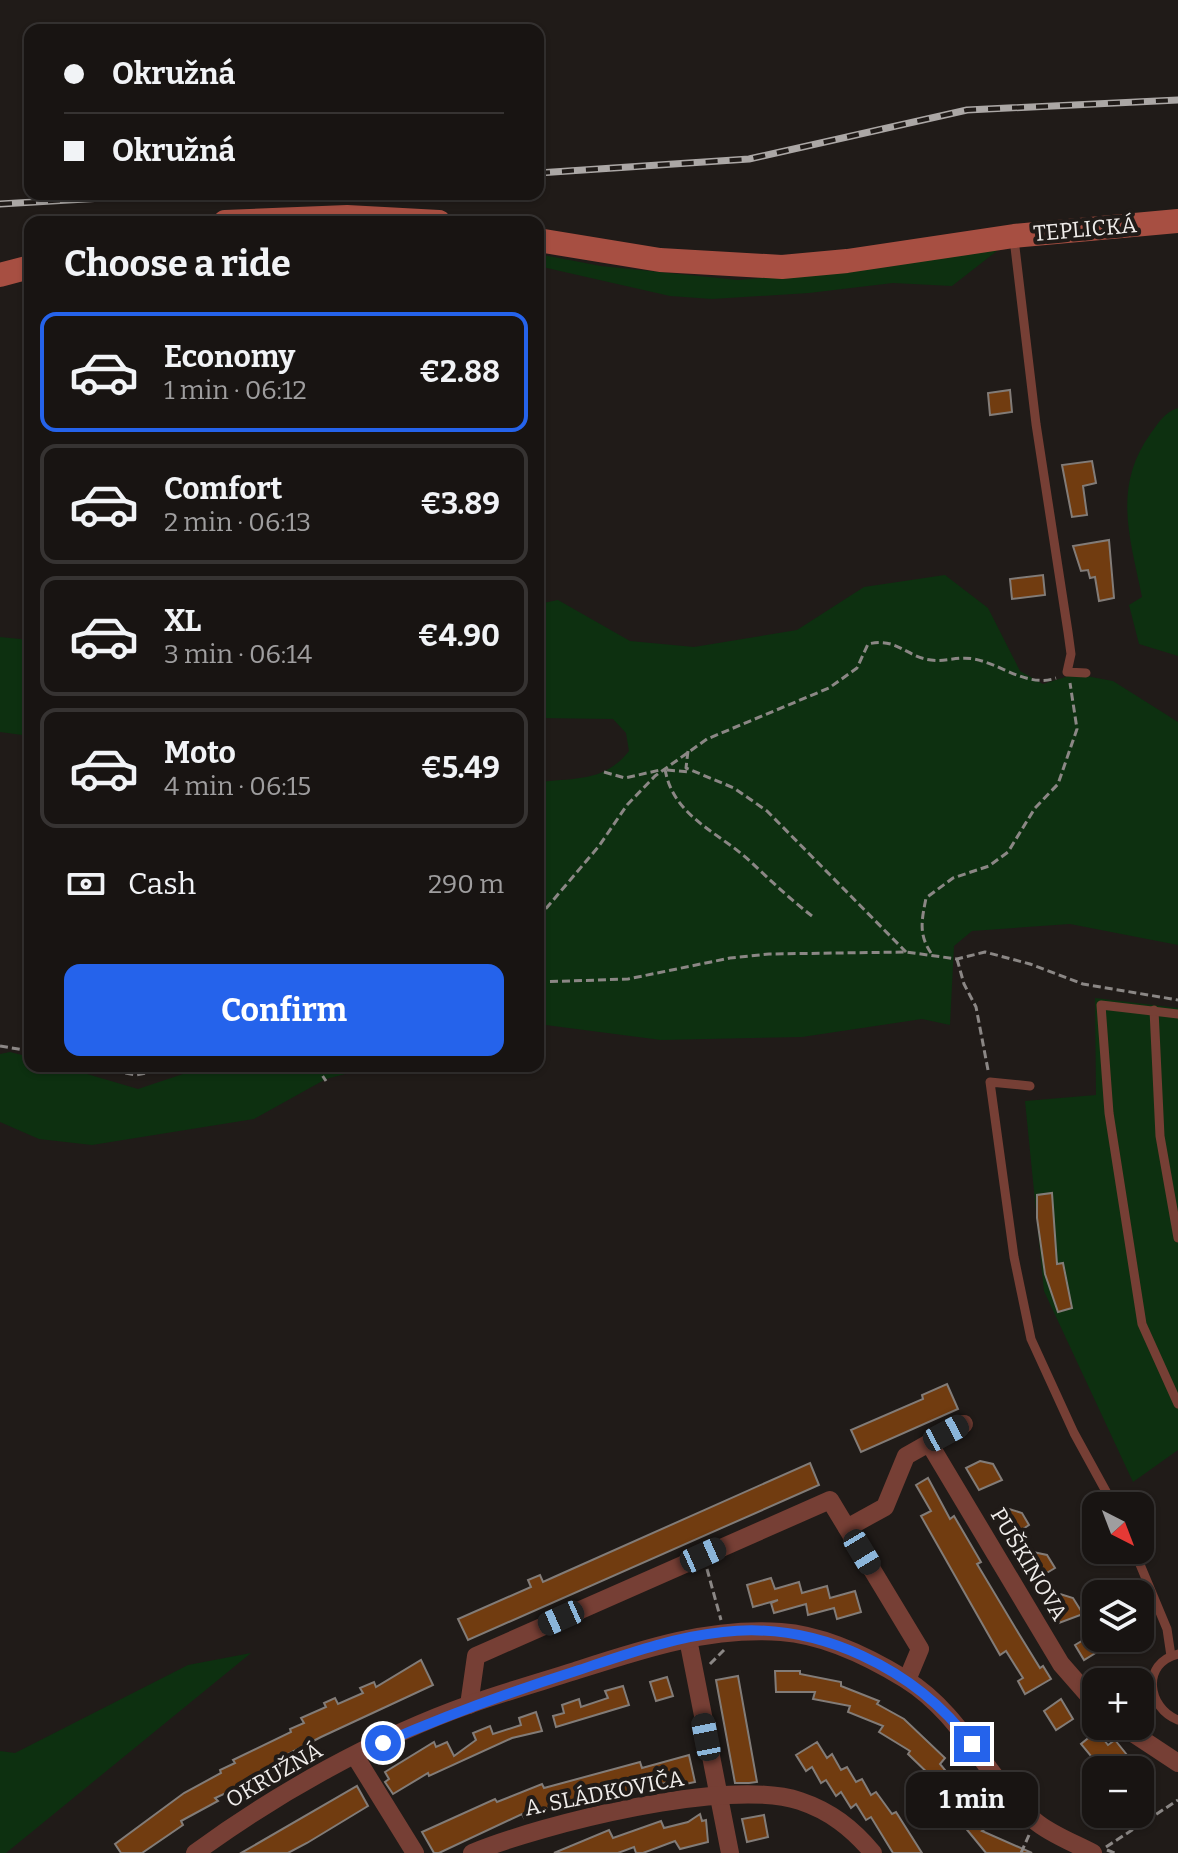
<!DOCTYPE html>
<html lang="en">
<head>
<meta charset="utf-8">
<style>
  :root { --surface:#181412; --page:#211d1b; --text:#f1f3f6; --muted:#9f9e9f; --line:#363332; --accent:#2563eb }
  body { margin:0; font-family:Bitter,serif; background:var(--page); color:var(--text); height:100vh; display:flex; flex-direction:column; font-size:30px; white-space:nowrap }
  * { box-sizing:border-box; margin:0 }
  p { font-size:26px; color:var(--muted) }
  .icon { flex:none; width:44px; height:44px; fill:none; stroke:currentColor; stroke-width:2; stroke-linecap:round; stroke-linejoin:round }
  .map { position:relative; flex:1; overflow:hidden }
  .side { position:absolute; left:24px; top:216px; width:520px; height:856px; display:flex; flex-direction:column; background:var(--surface); border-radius:16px; box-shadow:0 2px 6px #0004,0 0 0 2px var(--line) }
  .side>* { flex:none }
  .banner { position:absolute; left:24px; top:24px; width:520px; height:176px; border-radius:16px; box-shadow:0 2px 6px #0004,0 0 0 2px var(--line); display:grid; align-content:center; height:176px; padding:0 40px; background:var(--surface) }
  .needle { width:52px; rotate:138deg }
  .fabs { position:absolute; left:1082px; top:1492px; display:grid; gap:16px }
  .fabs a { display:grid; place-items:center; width:72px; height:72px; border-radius:16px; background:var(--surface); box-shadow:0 2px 6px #0004,0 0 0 2px var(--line); font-size:40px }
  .end { position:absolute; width:36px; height:36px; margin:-18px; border:10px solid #2563eb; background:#fff; box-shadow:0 0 0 4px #fff }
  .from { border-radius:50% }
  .bubble { position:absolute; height:56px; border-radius:16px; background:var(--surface); box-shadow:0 2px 6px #0004,0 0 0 2px var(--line); font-size:26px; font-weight:700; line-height:56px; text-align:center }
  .car { position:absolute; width:24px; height:48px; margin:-24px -12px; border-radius:10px; box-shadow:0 0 6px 2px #0007; background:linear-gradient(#222 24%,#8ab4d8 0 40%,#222 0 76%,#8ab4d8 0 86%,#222 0) }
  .banner b { display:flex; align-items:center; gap:28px; height:76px; font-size:30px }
  .banner b+b { border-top:2px solid var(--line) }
  .banner i { width:20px; height:20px; background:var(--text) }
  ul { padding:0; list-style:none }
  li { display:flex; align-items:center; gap:24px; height:120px; margin:0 16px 12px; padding:0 24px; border:4px solid var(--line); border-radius:16px }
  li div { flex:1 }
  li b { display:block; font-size:30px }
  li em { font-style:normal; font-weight:700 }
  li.current { border-color:var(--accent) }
  li>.icon { width:72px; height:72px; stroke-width:1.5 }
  h2 { padding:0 40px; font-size:36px; line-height:96px }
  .pay { display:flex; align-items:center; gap:20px; height:88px; padding:0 40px; font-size:30px }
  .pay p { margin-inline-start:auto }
  .cta { display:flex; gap:16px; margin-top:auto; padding:16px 40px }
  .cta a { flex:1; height:92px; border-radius:16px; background:var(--accent); color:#fff; font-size:32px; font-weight:700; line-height:92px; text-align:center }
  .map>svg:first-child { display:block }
  .green { fill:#0d3010 }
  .building { fill:#713c10; stroke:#827c78; stroke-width:2 }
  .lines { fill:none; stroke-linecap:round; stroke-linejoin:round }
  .path { stroke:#8b8785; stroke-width:3; stroke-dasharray:8 4; stroke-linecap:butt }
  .lane { stroke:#763f35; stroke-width:9 }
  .street { stroke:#763f35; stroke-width:18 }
  .secondary { stroke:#a74f42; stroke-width:24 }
  .rail-casing { stroke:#aba7a5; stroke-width:7 }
  .rail { stroke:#201b18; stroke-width:4; stroke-dasharray:12; stroke-linecap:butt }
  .route { stroke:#2563eb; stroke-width:10 }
  .labels { text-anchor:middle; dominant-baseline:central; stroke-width:8; stroke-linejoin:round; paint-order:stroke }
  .street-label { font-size:22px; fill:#efecea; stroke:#201b18 }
</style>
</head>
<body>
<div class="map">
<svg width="1178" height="1853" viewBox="0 0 1178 1853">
  <rect width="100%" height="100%" fill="#201b18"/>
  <g class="green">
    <polygon points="1002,247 952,286 893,283 809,293 712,299 670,296 538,266 538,254 601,266 738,280 887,267"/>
    <path d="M1178,408V656L1139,644L1129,605L1142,597C1130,537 1112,487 1151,433C1159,422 1165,412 1178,408Z"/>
    <path d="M945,575L988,608L1020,671L1043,684L1075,674L1113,681L1178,722V945L1070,924L972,931L954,946L950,1025L922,1019L802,1037L661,1040L538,1024V782C574,778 605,782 629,751L626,733L613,719L538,718V604L558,600L630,641L694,647L797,630L864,587Z"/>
    <polygon points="0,637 30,640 30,736 0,732"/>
    <polygon points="1095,998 1178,1008 1178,1450 1133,1482 1044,1291 1025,1101 1096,1095"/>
    <polygon points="10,1052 30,1057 30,1066 60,1066 138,1089 207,1066 376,1066 326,1079 254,1119 92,1145 39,1139 0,1122 0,1054"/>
    <polygon points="251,1653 6,1853 0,1853 0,1751 15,1753 188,1665"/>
  </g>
  <g class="building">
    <polygon points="1010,390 1012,412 990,415 988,393"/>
    <polygon points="1092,461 1096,483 1083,486 1087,515 1072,517 1062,465"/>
    <polygon points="1109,540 1114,598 1099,601 1095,577 1090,578 1088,570 1081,571 1073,546"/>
    <polygon points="1043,575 1045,595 1012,599 1010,579"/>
    <polygon points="1052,1193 1057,1264 1063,1263 1072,1308 1058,1312 1045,1274 1037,1218 1037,1195"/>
    <polygon points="947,1384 958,1409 861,1452 851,1430 923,1399 922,1395"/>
    <polygon points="980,1461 993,1464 1002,1480 979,1490 966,1468"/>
    <polygon points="810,1463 819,1485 468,1640 458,1619 531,1587 528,1580 540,1575 543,1582 554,1577"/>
    <polygon points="928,1478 950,1519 954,1516 981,1562 977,1564 1019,1634 1040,1668 1043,1666 1051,1679 1025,1694 1018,1681 1023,1678 1006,1651 1000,1655 921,1516 931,1511 916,1485"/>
    <polygon points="1009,1509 1022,1513 1029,1525 1008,1539 998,1515"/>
    <polygon points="1033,1552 1047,1555 1055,1568 1033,1581 1023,1558"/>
    <polygon points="771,1578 775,1589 799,1582 802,1593 827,1586 830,1598 855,1591 861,1612 837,1619 834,1608 808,1615 806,1604 774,1613 771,1603 778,1600 753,1607 747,1585"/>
    <polygon points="1060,1594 1073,1598 1083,1614 1059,1623 1050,1601"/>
    <polygon points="1085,1639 1098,1642 1102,1649 1084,1660 1075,1645"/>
    <polygon points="421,1660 433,1685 321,1737 284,1756 287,1760 251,1776 258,1791 246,1797 241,1786 215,1798 218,1801 181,1821 183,1825 142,1853 121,1853 115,1844 184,1793 221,1773 220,1770 235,1763 233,1760 291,1732 290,1729 304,1723 301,1718 326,1707 324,1703 335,1698 338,1704 363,1693 360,1688 374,1682 376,1687"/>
    <polygon points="775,1671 800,1671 800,1674 841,1682 841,1686 879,1701 877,1704 904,1719 945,1758 940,1764 990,1825 982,1831 1032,1853 986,1853 932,1787 935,1780 908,1754 910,1751 879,1732 883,1726 848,1712 850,1706 813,1699 815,1692 776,1692"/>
    <polygon points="738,1676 757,1782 749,1783 735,1783 716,1680"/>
    <polygon points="667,1677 673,1696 656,1701 650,1682"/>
    <polygon points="623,1686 629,1705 556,1727 553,1716 564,1713 562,1705 579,1699 581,1707 608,1698 605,1691"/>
    <polygon points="1061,1699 1073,1719 1056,1730 1044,1711"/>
    <polygon points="536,1712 542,1731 512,1738 429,1776 428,1773 393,1794 385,1782 389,1779 385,1772 434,1742 436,1747 447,1742 454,1756 476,1740 473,1733 490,1726 493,1734 521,1725 519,1718"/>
    <polygon points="1097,1731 1108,1745 1115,1740 1139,1770 1113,1770 1102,1756 1095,1761 1081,1744"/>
    <polygon points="817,1742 827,1758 832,1754 841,1770 847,1767 856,1782 862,1779 871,1795 876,1792 892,1814 896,1812 922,1853 893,1853 871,1817 866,1820 856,1804 851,1808 841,1792 836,1796 826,1780 821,1783 812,1767 806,1771 796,1755"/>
    <polygon points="689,1755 695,1782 666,1788 665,1783 618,1795 617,1790 570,1806 569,1800 524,1818 522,1814 439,1853 434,1853 422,1832 495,1799 497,1802 542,1784 544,1788 640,1762 642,1768"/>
    <polygon points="357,1786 368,1806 307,1843 288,1853 241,1853"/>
    <polygon points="700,1814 702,1821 706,1820 708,1842 680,1849 675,1841 643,1853 636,1853 634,1847 618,1853 554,1853 609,1830 613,1838 661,1821 664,1828 688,1822"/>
    <polygon points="764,1815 768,1837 747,1842 742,1819"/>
  </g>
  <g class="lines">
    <g class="path">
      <polyline points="688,751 686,768 734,788 767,811 906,952"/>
      <path d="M665,769C673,817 719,832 751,862C771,881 790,899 812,916"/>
      <polyline points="667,770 691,772"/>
      <polyline points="604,772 625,778 660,770"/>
      <path d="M538,918L599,846L627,805L655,776L707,739L829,688L857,668L868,644C897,637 906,657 931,660C946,662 958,656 974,659C1001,664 1028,688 1056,678"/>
      <path d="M931,953C918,934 922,919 926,898L953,878L989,866L1008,852L1035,808L1058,784L1077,729L1070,683"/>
      <polyline points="957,959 964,984 976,1007 988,1070"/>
      <polyline points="538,982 628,979 730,958 769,954 906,952 957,959 985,952 1030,964 1083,984 1178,1000"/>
      <polyline points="0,1046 30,1051"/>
      <polyline points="90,1066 136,1075 181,1066"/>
      <polyline points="316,1066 326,1081"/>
      <polyline points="707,1569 721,1620"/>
      <polyline points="710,1664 724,1650"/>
      <polyline points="1106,1847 1178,1800"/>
      <polyline points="1107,1850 1115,1853"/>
      <polyline points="1021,1853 1029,1835"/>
    </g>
    <g class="lane">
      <polyline points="1014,239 1036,424 1068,632 1071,654 1067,672 1086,673"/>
      <polyline points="1154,1010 1160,1136 1178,1238"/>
      <polyline points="1178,1014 1101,1005 1109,1113 1142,1324 1178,1404"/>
      <polyline points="1030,1086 990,1082 1014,1257 1031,1339 1074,1433 1114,1506"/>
      <polyline points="1134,1550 1167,1629 1171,1656"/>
      <path d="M1178,1654C1141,1663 1147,1708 1178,1720"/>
    </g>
    <g class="street">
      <polyline points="929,1443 964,1424"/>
      <polyline points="847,1528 885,1507 906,1456 929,1443 1061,1664 1096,1704"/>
      <polyline points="688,1639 730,1853"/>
      <polyline points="469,1705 476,1656 830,1500 920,1649 907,1680"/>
      <polyline points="1122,1726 1178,1763"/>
      <polyline points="355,1756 415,1853"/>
      <path d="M195,1853C277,1793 375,1738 471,1704C505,1692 540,1682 575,1671C643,1649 709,1627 781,1632C824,1635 869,1657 905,1679C962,1714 986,1778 1035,1821C1050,1834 1074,1843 1093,1853"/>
      <path d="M472,1853C542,1824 729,1777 800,1801C830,1811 852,1828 873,1853"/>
    </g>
    <g class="secondary">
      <polyline points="225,222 347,217 439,222"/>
      <polyline points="538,240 660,260 782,267 847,261 1014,236 1178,221"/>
      <polyline points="0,275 30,267"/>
    </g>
    <defs>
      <g id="rail">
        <polyline points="538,173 749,159 967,110 1178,100"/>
        <polyline points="0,204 172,194"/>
      </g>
    </defs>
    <use href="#rail" class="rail-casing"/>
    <use href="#rail" class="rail"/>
  </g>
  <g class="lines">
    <path class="route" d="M383,1743C447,1715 510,1692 576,1671C624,1655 673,1637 723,1632C818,1621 916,1669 972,1744"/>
  </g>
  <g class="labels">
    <g class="street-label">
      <text transform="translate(1085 229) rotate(-5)">TEPLICKÁ</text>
      <text transform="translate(1029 1564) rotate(59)">PUŠKINOVA</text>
      <text transform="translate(274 1775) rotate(-30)">OKRUŽNÁ</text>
      <text transform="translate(604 1793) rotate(-11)">A. SLÁDKOVIČA</text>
    </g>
  </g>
</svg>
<div class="fabs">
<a><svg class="needle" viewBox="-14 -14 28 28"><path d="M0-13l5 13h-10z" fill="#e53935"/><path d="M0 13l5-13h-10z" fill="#9f9e9f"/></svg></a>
<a><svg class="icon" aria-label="layers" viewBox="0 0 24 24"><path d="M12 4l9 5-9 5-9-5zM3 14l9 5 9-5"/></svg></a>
<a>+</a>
<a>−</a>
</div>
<i class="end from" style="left:383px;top:1743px"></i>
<i class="end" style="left:972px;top:1744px"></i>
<div class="bubble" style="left:906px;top:1772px;width:132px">1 min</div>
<i class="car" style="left:946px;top:1433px;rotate:62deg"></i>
<i class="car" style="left:862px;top:1552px;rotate:149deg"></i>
<i class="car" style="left:703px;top:1555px;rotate:66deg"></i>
<i class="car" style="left:561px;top:1618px;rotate:246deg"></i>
<i class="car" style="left:706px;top:1737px;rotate:349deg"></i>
<div class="banner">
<b><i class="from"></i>Okružná</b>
<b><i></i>Okružná</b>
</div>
<section class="side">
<h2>Choose a ride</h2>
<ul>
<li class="current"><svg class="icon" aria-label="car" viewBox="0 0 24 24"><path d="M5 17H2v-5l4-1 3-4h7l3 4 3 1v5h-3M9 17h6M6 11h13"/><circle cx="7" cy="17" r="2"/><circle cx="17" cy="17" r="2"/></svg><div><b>Economy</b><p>1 min · 06:12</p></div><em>€2.88</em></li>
<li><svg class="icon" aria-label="car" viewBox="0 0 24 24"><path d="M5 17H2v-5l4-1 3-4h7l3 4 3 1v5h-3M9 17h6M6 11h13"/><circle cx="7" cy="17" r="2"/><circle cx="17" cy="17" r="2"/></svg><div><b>Comfort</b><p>2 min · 06:13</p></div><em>€3.89</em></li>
<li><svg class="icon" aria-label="car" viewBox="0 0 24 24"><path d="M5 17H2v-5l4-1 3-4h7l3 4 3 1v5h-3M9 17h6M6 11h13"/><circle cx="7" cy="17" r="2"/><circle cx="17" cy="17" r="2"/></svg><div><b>XL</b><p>3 min · 06:14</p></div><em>€4.90</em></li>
<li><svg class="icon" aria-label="car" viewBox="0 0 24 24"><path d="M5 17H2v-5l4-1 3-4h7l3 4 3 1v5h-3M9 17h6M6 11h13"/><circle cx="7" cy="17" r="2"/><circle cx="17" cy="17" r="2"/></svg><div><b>Moto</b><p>4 min · 06:15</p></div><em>€5.49</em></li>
</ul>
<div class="pay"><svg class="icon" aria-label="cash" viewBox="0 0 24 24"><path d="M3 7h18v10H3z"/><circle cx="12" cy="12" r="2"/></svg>Cash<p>290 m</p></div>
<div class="cta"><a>Confirm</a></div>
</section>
</div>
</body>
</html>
